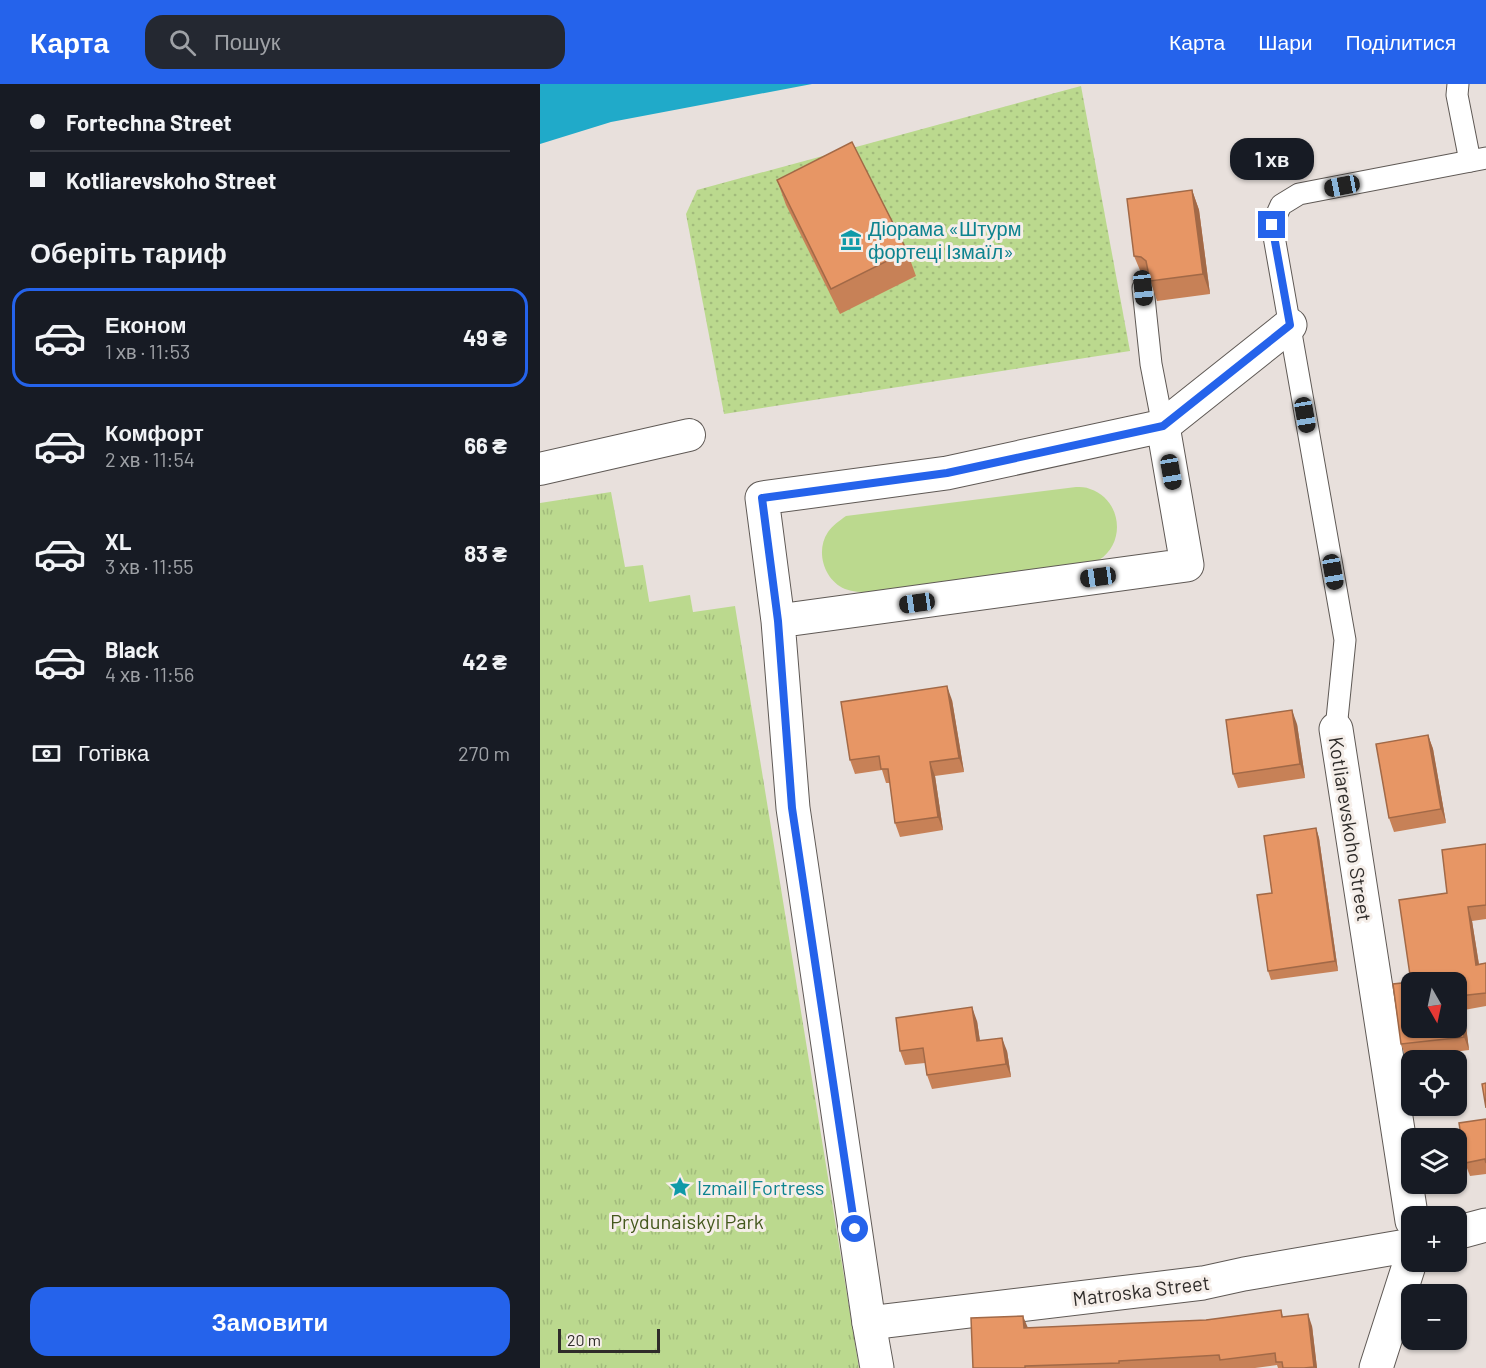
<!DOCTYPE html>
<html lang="uk">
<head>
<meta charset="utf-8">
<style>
  :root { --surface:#171b24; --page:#242831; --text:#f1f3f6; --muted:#9ea1a6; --line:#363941; --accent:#2563eb }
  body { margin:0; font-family:Barlow,sans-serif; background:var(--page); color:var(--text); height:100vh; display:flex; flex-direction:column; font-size:22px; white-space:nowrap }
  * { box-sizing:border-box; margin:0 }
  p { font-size:20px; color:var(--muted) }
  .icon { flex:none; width:33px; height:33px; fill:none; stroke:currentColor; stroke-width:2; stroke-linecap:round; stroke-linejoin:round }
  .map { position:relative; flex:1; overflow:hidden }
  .drawer { display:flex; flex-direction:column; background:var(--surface); width:540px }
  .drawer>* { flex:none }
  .top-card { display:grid; align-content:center; height:132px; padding:0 30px; background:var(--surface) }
  .needle { width:39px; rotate:171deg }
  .buttons { position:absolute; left:861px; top:888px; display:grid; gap:12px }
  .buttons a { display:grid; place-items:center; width:66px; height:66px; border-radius:12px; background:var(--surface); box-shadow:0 2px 4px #0004; font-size:30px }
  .scale { position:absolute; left:18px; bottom:15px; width:102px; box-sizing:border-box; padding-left:6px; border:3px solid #2f2c2a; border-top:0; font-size:16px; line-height:21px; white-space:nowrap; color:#2f2c2a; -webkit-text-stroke:4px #f5eee9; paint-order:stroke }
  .end { position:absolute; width:27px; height:27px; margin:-14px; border:8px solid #2563eb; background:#fff; box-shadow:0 0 0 3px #fff }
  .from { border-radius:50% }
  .bubble { position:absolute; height:42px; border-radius:18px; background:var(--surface); box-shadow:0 2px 4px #0004; font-size:20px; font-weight:700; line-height:42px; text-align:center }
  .car { position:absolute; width:18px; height:36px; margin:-18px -9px; border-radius:8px; box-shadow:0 0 4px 2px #0007; background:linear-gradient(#222 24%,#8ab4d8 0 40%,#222 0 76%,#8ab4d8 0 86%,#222 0) }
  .top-card b { display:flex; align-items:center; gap:21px; height:57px; font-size:22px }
  .top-card b+b { border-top:2px solid var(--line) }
  .top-card i { width:15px; height:15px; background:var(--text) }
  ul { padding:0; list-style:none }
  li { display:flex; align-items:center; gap:18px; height:99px; margin:0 12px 9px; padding:0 18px; border:3px solid transparent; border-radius:18px }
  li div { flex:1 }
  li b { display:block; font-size:22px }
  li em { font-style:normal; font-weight:700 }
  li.selected { border-color:var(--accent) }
  li>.icon { width:54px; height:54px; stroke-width:1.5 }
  h2 { padding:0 30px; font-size:27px; line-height:72px }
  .pay { display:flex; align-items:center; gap:15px; height:66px; padding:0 30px; font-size:22px }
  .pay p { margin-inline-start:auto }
  .action { display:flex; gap:12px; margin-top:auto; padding:12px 30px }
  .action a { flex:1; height:69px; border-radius:18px; background:var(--accent); color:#fff; font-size:24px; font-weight:700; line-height:69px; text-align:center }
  header { display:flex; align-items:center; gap:36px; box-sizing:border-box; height:84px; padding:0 30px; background:var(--accent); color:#fff }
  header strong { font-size:28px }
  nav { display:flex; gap:33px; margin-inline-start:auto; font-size:21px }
  .search { width:420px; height:54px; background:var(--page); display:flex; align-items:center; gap:15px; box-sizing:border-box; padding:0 21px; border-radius:18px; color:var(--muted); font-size:22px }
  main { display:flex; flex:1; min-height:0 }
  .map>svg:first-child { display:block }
  .grass { fill:#bbd98e }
  .park { fill:url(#park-tufts) }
  .garden { fill:url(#garden-dots) }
  .water { fill:#20aac9 }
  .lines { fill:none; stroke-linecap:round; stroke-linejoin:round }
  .service-casing { stroke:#5f5955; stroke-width:23 }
  .pedestrian-casing { stroke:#5f5955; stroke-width:34 }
  .minor-casing { stroke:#5f5955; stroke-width:35 }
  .service { stroke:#fff; stroke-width:21 }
  .pedestrian { stroke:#fff; stroke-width:32 }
  .minor { stroke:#fff; stroke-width:33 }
  .wall { fill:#c78157 }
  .shaded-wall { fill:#a26947 }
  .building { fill:#e79665; stroke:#a26947; stroke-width:1.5; fill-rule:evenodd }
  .route { stroke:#2563eb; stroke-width:8 }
  .labels { text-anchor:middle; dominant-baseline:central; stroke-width:6; stroke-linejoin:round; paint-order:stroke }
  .culture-label { font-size:20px; fill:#0d838f; stroke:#f5eee9; text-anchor:start }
  .street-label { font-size:20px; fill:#2f2c2a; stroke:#f5eee9 }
  .park-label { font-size:20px; fill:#44581d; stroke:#f5eee9 }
</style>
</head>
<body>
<header>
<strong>Карта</strong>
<div class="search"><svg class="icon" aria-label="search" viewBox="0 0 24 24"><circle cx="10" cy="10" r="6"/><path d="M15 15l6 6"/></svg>Пошук</div>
<nav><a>Карта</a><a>Шари</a><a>Поділитися</a></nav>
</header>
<main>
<section class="drawer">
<div class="top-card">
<b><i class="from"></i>Fortechna Street</b>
<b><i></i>Kotliarevskoho Street</b>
</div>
<h2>Оберіть тариф</h2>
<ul>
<li class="selected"><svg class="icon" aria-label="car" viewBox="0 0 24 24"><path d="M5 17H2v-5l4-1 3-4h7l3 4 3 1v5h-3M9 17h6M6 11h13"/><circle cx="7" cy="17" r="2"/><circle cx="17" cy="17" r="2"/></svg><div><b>Економ</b><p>1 хв · 11:53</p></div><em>49 ₴</em></li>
<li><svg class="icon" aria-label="car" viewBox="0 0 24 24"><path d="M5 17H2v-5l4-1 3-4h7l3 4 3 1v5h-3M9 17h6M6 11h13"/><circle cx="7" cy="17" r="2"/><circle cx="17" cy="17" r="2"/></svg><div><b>Комфорт</b><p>2 хв · 11:54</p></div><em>66 ₴</em></li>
<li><svg class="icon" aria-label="car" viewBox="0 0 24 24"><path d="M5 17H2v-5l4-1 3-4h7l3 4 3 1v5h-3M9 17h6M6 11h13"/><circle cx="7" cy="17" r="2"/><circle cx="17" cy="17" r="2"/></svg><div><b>XL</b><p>3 хв · 11:55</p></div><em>83 ₴</em></li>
<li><svg class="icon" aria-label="car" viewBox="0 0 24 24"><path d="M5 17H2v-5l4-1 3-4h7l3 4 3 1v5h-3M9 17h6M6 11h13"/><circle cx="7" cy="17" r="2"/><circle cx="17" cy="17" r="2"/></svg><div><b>Black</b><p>4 хв · 11:56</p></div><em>42 ₴</em></li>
</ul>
<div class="pay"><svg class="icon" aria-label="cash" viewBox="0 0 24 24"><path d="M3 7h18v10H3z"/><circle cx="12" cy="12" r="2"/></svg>Готівка<p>270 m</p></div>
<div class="action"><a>Замовити</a></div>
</section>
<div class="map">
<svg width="946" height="1284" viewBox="0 0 946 1284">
  <defs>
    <pattern id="park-tufts" width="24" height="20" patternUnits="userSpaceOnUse" patternTransform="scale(1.5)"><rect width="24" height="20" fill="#bbd98e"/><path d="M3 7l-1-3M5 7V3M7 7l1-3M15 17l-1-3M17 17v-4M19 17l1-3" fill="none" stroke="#a1ba7b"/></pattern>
    <pattern id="garden-dots" width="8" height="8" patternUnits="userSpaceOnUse" patternTransform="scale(1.5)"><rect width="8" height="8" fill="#bbd98e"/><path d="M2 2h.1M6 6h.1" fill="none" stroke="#a1ba7b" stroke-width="1.8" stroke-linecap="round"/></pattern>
  </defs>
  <rect width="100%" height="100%" fill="#e8e0dc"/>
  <g class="grass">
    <path d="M536,403C540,403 546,403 550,405C581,415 587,458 559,476C556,478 551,479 546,481L329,508C321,508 313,508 305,505C284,496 275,467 288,448C293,441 299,437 306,432Z"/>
    <polygon points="150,511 164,591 97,520"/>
  </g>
  <polygon class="park" points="71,408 85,483 103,481 112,534 195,522 319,1284 0,1284 0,419"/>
  <polygon class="garden" points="541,2 590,267 184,330 146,130 157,106"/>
  <polygon class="water" points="0,0 272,0 71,38 0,60"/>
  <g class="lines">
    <defs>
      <g id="service">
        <polyline points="918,0 917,11 930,77"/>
        <polyline points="603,204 611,280 623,342"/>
        <polyline points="796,645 805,556 732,141 741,121 759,110 946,74"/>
      </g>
      <polyline id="pedestrian" points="0,385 149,351"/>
      <g id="minor">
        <polyline points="623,342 750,241"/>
        <polyline points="238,537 647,481 623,342 407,389 222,414 238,537 253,724 329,1239 337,1284"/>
        <polyline points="796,645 872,1137"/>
        <polyline points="916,1149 946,1141"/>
        <polyline points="329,1239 663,1199 704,1190 872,1161"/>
        <polyline points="836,1284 872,1172"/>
      </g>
    </defs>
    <use href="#service" class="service-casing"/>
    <use href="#pedestrian" class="pedestrian-casing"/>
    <use href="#minor" class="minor-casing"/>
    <use href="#service" class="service"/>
    <use href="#pedestrian" class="pedestrian"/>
    <use href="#minor" class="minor"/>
  </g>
  <g class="wall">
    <polygon points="237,96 367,167 376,192 300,230 246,121"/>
    <polygon points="652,106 659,126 670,210 617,217 609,193 602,191 594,172"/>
    <polygon points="412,616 424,688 395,692 403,746 360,753 355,739 350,699 346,699 342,686 315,690 310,676"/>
    <polygon points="757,640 765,694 698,704 693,690"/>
    <polygon points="888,651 893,665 906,739 854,748 849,734"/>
    <polygon points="776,744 779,754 798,887 731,896 728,887 732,809"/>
    <polygon points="946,760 946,835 932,837 939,880 946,879 946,922 924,926 929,966 866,974 861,960 871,898 907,809"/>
    <polygon points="437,937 440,957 467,967 471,993 392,1005 387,991 385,979 365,981 360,967"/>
    <polygon points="946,1035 946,1090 930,1092 925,1079"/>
    <polygon points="741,1226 743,1233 772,1242 777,1284 738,1284 737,1281 715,1284 433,1284 488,1244 666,1236"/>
  </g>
  <g class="shaded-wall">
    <polygon points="652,106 659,126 670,210 663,190"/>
    <polygon points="407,602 412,616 424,688 419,674"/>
    <polygon points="752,626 757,640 765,694 760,680"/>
    <polygon points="888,651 893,665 906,739 901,725"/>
    <polygon points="390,678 395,692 403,746 398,733"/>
    <polygon points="776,744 779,754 798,887 795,877"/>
    <polygon points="928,823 932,837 941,894 936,881"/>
    <polygon points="919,912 924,926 929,966 924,953"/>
    <polygon points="432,923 437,937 442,971 437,957"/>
    <polygon points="462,954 467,967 471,993 466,980"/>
    <polygon points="768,1230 772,1242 777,1284 775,1284 774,1283"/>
    <polygon points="483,1232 488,1244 484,1244"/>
  </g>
  <g class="building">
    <polygon points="312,58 367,167 291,205 237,96"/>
    <polygon points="652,106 663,190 610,197 606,177 601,173 594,172 587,115"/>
    <polygon points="407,602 419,674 390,678 398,733 355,739 348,685 341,685 339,672 310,676 301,618"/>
    <polygon points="752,626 760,680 693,690 686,636"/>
    <polygon points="888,651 901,725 849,734 836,660"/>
    <polygon points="776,744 795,877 728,887 717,811 732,809 724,752"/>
    <path d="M946,760V821L928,823L936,881L946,879V909L919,912L924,953L861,960L853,900L871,898L859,816L907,809L902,766ZM872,898H916V944H872Z"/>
    <polygon points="432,923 437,957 462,954 466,980 387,991 383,964 360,967 356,934"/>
    <polygon points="946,999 946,1024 942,1000"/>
    <polygon points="946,1035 946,1079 945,1075 925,1079 919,1039"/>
    <polygon points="741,1226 742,1233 768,1230 774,1283 764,1284 743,1284 742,1278 736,1278 735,1269 680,1276 679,1271 579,1277 579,1279 485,1282 485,1284 433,1284 431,1234 483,1232 484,1244 666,1236"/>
  </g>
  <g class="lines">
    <polyline class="route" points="315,1145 252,724 238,537 222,414 407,389 623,342 750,241 732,141"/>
  </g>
  <defs>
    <symbol id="museum-bare" viewBox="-9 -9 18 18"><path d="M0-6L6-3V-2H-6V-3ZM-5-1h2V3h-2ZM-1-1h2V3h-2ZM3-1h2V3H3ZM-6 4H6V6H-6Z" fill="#0f9aa8" stroke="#f5eee9" stroke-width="2.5" paint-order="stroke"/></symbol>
    <symbol id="sight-bare" viewBox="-9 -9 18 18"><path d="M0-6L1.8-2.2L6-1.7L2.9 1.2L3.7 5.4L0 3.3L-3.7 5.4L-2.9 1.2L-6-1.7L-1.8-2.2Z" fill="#0f9aa8" stroke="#f5eee9" stroke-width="2.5" paint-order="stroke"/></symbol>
  </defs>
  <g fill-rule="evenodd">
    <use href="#museum-bare" x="296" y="141" width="30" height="30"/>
    <use href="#sight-bare" x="125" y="1088" width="30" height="30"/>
  </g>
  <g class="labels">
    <g class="culture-label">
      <text x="328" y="144">Діорама «Штурм<tspan x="328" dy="23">фортеці Ізмаїл»</tspan></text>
      <text x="157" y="1103">Izmail Fortress</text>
    </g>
    <g class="street-label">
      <text transform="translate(811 745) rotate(81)">Kotliarevskoho Street</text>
      <text transform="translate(601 1206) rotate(-7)">Matroska Street</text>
    </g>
    <g class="park-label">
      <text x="147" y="1137">Prydunaiskyi Park</text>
    </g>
  </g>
</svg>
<div class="buttons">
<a><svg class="needle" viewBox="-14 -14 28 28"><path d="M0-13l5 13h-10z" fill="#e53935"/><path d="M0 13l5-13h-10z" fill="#9ea1a6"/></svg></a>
<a><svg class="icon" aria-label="locate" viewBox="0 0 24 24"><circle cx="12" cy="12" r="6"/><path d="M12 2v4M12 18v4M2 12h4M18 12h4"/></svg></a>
<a><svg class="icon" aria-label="layers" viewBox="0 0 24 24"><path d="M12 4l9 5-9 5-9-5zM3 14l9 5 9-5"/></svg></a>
<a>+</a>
<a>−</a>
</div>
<div class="scale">20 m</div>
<i class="end from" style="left:315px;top:1145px"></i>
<i class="end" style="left:732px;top:141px"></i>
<div class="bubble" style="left:690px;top:54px;width:84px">1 хв</div>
<i class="car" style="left:802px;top:102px;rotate:259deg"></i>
<i class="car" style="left:603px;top:204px;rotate:174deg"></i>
<i class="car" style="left:765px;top:331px;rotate:170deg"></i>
<i class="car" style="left:631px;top:388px;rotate:170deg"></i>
<i class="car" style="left:793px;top:488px;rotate:170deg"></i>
<i class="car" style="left:558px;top:493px;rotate:262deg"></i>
<i class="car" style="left:377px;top:519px;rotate:262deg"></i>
</div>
</main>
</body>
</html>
